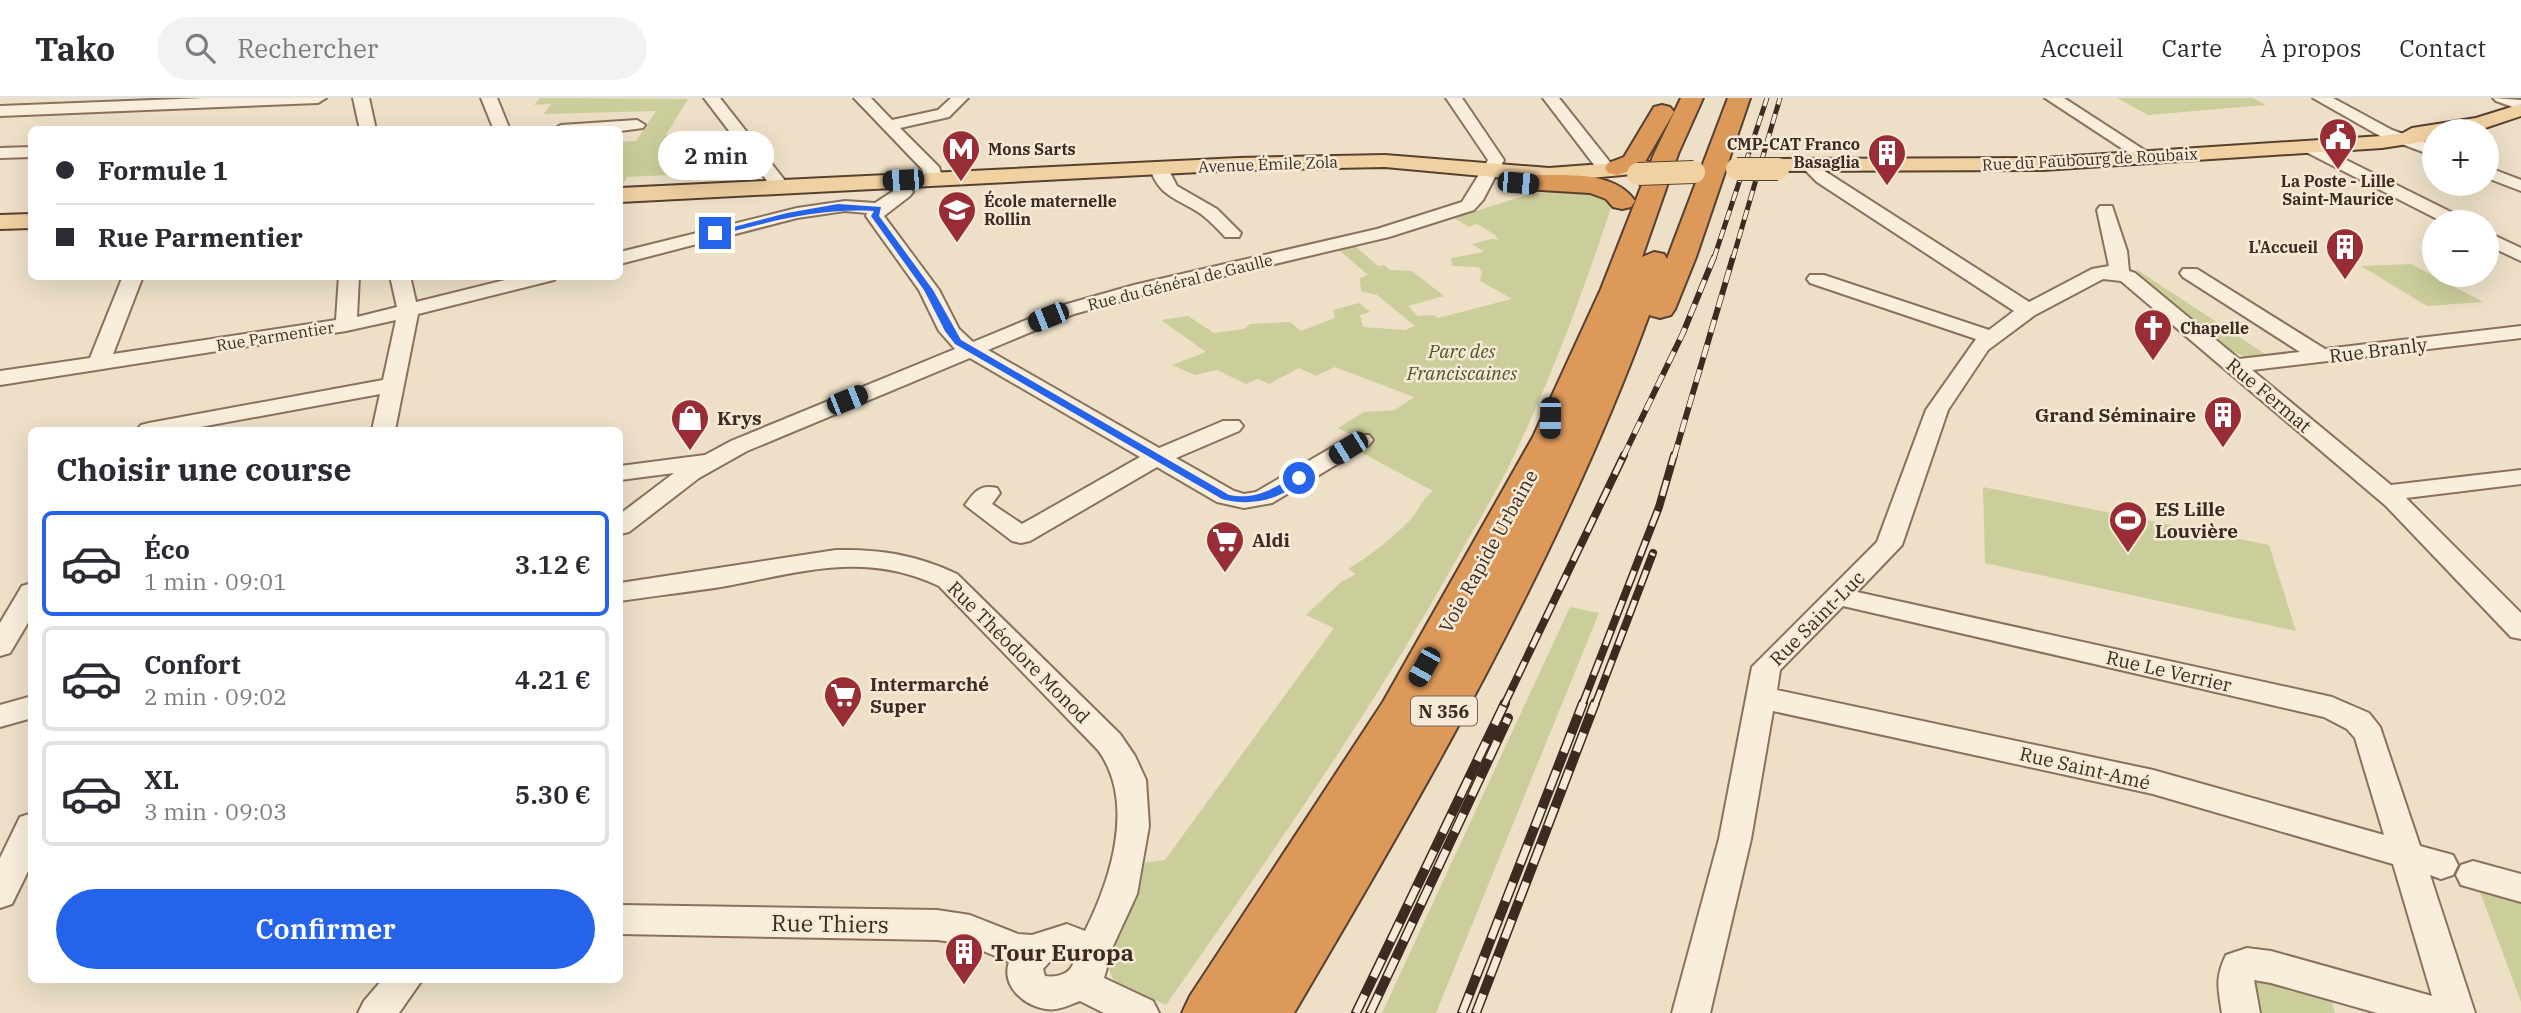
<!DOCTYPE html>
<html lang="fr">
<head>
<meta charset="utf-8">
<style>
  :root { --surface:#fff; --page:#f2f2f3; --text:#2b2b33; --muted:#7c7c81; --line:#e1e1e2; --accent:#2563eb }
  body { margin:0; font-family:"IBM Plex Serif",serif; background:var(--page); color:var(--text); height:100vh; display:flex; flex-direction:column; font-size:26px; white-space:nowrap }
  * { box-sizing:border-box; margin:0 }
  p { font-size:23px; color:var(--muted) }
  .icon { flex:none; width:38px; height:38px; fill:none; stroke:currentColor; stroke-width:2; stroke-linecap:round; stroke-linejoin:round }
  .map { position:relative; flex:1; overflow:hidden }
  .sheet { position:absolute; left:28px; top:329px; width:595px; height:556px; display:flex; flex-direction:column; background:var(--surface); border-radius:10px; box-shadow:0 7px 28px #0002 }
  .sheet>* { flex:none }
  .guide { position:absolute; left:28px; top:28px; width:595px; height:154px; border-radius:10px; box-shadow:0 7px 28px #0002; display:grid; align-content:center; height:154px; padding:0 28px; background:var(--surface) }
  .controls { position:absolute; left:2422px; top:21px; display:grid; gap:14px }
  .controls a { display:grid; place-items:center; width:77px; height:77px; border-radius:50%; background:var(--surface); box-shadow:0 7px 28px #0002; font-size:35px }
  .end { position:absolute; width:32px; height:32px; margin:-16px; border:9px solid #2563eb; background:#fff; box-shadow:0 0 0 4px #fff }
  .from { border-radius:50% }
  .bubble { position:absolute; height:49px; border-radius:24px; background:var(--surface); box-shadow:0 7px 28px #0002; font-size:23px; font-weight:600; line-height:49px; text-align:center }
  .car { position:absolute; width:21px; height:42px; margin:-21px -10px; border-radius:9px; box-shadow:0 0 5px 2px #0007; background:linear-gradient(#222 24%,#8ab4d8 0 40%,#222 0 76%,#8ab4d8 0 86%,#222 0) }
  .guide b { display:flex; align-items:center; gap:24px; height:66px; font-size:26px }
  .guide b+b { border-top:2px solid var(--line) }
  .guide i { width:18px; height:18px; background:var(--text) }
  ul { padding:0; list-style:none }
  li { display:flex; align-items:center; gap:21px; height:105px; margin:0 14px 10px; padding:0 14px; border:4px solid var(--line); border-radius:10px }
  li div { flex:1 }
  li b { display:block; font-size:26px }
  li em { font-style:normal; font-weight:600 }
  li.selected { border-color:var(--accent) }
  li>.icon { width:63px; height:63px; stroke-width:1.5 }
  h2 { padding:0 28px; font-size:32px; line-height:84px }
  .button { display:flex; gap:14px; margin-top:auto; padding:14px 28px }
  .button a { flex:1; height:80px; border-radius:42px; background:var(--accent); color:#fff; font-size:28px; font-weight:600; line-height:80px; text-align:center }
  header { display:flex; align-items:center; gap:42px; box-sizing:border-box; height:98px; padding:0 35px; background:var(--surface); border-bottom:2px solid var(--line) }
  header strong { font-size:33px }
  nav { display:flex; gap:38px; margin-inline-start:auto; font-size:24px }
  .search { width:490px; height:63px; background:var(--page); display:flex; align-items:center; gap:18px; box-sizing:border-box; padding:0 24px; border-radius:38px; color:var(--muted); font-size:26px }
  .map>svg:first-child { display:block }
  .green { fill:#cbcd9b }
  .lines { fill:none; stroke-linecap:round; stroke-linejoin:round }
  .minor-casing { stroke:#8a715d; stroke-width:4 }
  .major-casing { stroke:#584030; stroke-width:4 }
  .highway-casing { stroke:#584030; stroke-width:4 }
  .minor { fill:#f9eedb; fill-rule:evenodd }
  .major { fill:#f0d1a1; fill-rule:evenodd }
  .highway { fill:#dc995a; fill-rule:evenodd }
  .rail-far3-casing { stroke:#3b2b20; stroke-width:5 }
  .rail-far2-casing { stroke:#3b2b20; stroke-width:6 }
  .rail-far1-casing { stroke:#3b2b20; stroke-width:8 }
  .rail-casing { stroke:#3b2b20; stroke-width:10 }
  .rail-far3 { stroke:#f6ead7; stroke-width:3.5; stroke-dasharray:10; stroke-linecap:butt }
  .rail-far2 { stroke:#f6ead7; stroke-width:4.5; stroke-dasharray:13; stroke-linecap:butt }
  .rail-far1 { stroke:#f6ead7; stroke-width:5; stroke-dasharray:16; stroke-linecap:butt }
  .rail { stroke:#f6ead7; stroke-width:7; stroke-dasharray:20; stroke-linecap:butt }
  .major-bridge-casing { stroke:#584030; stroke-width:24; stroke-linecap:butt }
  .major-bridge { stroke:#f0d1a1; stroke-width:22 }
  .route { fill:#2563eb }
  .labels { text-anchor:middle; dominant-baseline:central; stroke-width:5; stroke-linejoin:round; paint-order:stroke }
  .far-poi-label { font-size:16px; font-weight:bold; fill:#3b2b20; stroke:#f6ead7; text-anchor:start }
  .far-street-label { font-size:16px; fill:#3b2b20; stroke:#f6ead7 }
  .shield { fill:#f6ead7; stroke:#736457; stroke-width:2 }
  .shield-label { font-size:18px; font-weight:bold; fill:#3b2b20 }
  .street-label { font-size:19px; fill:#3b2b20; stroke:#f6ead7 }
  .park-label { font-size:19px; font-style:italic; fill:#4f5727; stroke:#f6ead7 }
  .poi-label { font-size:19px; font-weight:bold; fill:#3b2b20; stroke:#f6ead7; text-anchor:start }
  .near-street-label { font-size:23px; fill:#3b2b20; stroke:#f6ead7 }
  .near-poi-label { font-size:23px; font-weight:bold; fill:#3b2b20; stroke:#f6ead7; text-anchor:start }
</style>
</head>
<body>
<header>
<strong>Tako</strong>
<div class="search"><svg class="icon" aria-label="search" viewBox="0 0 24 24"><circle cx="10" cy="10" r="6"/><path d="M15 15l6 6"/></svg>Rechercher</div>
<nav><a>Accueil</a><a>Carte</a><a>À propos</a><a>Contact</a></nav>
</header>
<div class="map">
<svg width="2521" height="915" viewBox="0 0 2521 915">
  <rect width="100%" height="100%" fill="#eee0c7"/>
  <g class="green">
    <polygon points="540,0 688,1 666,37 714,35 690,76 627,79 620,91 620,44 636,43 656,13 544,16 551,6 534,7"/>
    <polygon points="2117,0 2253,0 2266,7 2148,17"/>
    <path d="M1560,92L1600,97L1612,107C1582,197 1549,287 1507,372C1491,403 1472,434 1455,464C1369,618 1267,762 1166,907L1114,883C1097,849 1117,842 1130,814C1137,798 1140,781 1144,765L1165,762L1334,530L1306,517L1341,484L1356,476L1348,471C1370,458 1391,441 1409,423C1419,413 1421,402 1433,393L1355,351L1361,342L1338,330L1364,314L1395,312L1414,299L1335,269L1316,278L1299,270L1269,286L1258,281L1246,286L1217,272L1195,277L1172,267L1206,254L1161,222L1188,218L1214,235L1244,231L1250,226L1290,224L1301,233L1335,220L1333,212L1359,205L1370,214L1360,217L1363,229L1405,232L1415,228L1377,197L1361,193L1360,180L1368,177L1339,152L1355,148L1378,168L1384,167L1390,172L1412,173L1444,198L1408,208L1418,218L1434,217L1438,220L1512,201L1480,183L1482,175L1479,169L1452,168L1451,160L1484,154L1472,146L1491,141L1499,142L1495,139L1497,138L1477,126L1469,129L1454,120L1527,97Z"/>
    <polygon points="2411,166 2483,204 2427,208 2361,168"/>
    <polygon points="2136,171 2268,258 2248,260 2231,253 2139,178"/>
    <polygon points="1983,389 2269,447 2296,533 1985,465"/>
    <polygon points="1570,509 1599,515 1436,915 1382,915"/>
    <polygon points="2479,791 2521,804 2521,904"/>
    <polygon points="2260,882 2331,900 2335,915 2262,915 2256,885"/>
  </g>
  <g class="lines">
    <defs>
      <g id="minor">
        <polygon points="204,0 326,0 318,5 0,18 0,8"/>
        <polygon points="353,0 369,0 376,32 360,32"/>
        <polygon points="481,0 497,0 510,32 494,32"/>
        <polygon points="704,0 720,0 786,84 789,88 786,92 774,92"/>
        <polygon points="854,0 871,0 892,22 938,12 951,0 968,0 949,19 900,30 939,69 941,75 935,84 923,84 920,80 923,75 922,71"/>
        <path d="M1446,0H1462L1504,62L1483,102L1474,112L1389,139L1139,198L1074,216L988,252L1159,350L1223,323H1239L1243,328L1239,333L1176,360L1234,393L1244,396L1256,394L1353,337H1369L1373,342L1369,347L1272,405L1244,410L1217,404L1157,369L1030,443L1021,445L1012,443L965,407C974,394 980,386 997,390L1000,395L992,406L1022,426L1140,359L970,260L747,353L699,380L629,434L620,436V416L674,375L620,382V368L705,357L731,343L955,251L939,233L919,192L866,118L867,115L845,113L797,120L620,166V154L797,110L845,103L875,105L898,90H910L913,94L910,98L884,118L939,192L959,231L973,244L1060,208L1134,187L1377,131L1462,104L1488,62Z"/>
        <polygon points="1543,0 1559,0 1613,68 1616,72 1613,76 1601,76"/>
        <polygon points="2045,0 2064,0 2155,59 2153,63 2141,63"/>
        <polygon points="2313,0 2333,0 2392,32 2434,47 2434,58 2380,38"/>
        <polygon points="2493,0 2521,2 2521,12 2496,3"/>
        <polygon points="637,22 645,27 643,30 620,33 553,32 561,27"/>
        <polygon points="2310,44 2463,120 2466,124 2443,124 2304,53 2302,49"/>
        <polygon points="32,49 32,59 0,60 0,50"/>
        <path d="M1809,63L2029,204L2092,171L2109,168L2097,112L2100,108H2112L2127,153L2129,173L2135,175L2239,261L2300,254L2183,179L2180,175L2183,171H2197L2325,251L2521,228V240L2252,272L2391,387L2521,372V386L2406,400L2521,515V541L2511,539L2386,408L2121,183L2103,181L2035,217L1988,252L1948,312L1902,447L1857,494L2332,599L2369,615L2380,629L2420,748L2453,757L2458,767L2453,777L2441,781L2430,777L2475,915H2377L2271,885L2254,882L2260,915H2222C2218,890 2215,880 2226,857L2247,850L2271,853L2432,898L2393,766L2153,696L1773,613L1751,741L1710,915H1672L1719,741L1752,569L1877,444L1926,312L1976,241L1810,185L1807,181L1810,177H1824L1989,232L2014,213L1817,84L1801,68ZM1843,508L2324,619L2347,631L2355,640L2384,737L2153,672L1777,592L1780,572Z"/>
        <path d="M1159,64L1165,65L1177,88L1217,111L1241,135L1239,139H1225C1218,131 1210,123 1201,116C1179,101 1157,98 1150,69Z"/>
        <polygon points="2487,69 2521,82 2521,93 2487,80"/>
        <polygon points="2487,134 2521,150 2521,163 2487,147"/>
        <polygon points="123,178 143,178 113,256 336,222 339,178 359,178 357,219 397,209 390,178 410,178 416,204 521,178 556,178 554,182 418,216 395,332 372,332 380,296 184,332 137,332 141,327 149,325 383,282 396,222 346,233 0,287 0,273 90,260"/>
        <path d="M836,452C880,451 917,457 957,476L1120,636L1135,658L1146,682L1149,728L1137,796L1113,848L1104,880L1153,903L1159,915H1104L1080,903C1069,907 1058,913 1046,911C1024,908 1001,888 1009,864L967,846L937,842L620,836V807L937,812L970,817L1018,836L1032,837L1067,826L1085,833C1111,781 1136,704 1098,652L939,488C863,452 799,475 721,489C688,494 653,498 620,503V485ZM1065,856L1074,862C1072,876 1057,880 1045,878L1043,871L1052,861Z"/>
        <polygon points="32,485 32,518 10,555 0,558 0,525 22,488"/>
        <polygon points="32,598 32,620 0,629 0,607"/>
        <polygon points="32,715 32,765 12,806 0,810 0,760 20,719"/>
        <polygon points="2473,763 2521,776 2521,804 2461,787 2456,777 2461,767"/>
        <polygon points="382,882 422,882 399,915 358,915 364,903"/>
      </g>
      <g id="major">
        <polygon points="2521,6 2521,18 2476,33 2434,33 2434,42 2382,50 2043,72 1778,73 1770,72 1767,67 1770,62 1778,61 2043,60 2382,38 2403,35 2412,30 2476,20"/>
        <polygon points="1385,57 1549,70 1643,63 1651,64 1654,69 1651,74 1643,75 1549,84 1385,69 1239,72 620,104 620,90 1239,60"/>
        <polygon points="32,116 32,130 0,131 0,117"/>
      </g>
      <g id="highway">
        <path d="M1681,0H1703L1678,56L1642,159L1654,154L1664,156L1667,161L1728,0H1750L1696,159L1675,211L1671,217L1660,220L1649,217C1559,461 1426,691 1294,915H1182L1190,898L1383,604L1533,339L1601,191L1654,56Z"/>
        <polygon points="1662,7 1670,9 1674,14 1642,69 1617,77 1608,75 1605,70 1608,65 1624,59 1654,9"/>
        <path d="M1518,77C1554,79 1612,69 1635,103L1631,109L1622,111L1613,109L1606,101L1590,95L1509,90L1505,85L1509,80Z"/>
      </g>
    </defs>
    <use href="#minor" class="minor-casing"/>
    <use href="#major" class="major-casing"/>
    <use href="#highway" class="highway-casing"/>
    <use href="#minor" class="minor"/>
    <use href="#major" class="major"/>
    <use href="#highway" class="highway"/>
    <defs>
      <g id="rail-far3">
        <polyline points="1714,160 1767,0"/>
        <polyline points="1733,160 1780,0"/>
      </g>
      <g id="rail-far2">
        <polyline points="1623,359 1683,235 1714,159"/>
        <polyline points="1674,359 1733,159"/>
      </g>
      <g id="rail-far1">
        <polyline points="1504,607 1624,357"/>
        <polyline points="1582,607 1659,409 1674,357"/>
        <polyline points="1595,607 1653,455"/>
      </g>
      <g id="rail">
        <polyline points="1356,915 1505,605"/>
        <polyline points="1370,915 1508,620"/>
        <polyline points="1462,915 1583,605"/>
        <polyline points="1476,915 1595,605"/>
      </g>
    </defs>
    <use href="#rail-far3" class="rail-far3-casing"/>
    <use href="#rail-far2" class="rail-far2-casing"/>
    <use href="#rail-far1" class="rail-far1-casing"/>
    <use href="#rail" class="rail-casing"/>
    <use href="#rail-far3" class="rail-far3"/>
    <use href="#rail-far2" class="rail-far2"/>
    <use href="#rail-far1" class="rail-far1"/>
    <use href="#rail" class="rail"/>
    <defs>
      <g id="major-bridge">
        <polyline points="1737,71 1778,71"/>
        <polyline points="1638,76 1694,74"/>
      </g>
    </defs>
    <use href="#major-bridge" class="major-bridge-casing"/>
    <use href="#major-bridge" class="major-bridge"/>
  </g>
  <path class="route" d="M838,106L881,109L879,118L933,192L961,242L1229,397C1256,402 1272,391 1295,378L1304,380C1281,402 1252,409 1222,401L955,246L945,233L924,192L871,118L874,113C817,110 769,124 715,138L711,135L787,115Z"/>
  <defs>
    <symbol id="civic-pin" viewBox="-11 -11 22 30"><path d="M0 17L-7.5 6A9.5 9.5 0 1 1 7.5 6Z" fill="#992d36" stroke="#f6ead7"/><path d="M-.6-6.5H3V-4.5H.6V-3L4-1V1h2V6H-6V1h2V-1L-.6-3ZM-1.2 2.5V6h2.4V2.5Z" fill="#fff"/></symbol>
    <symbol id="metro-pin" viewBox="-11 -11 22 30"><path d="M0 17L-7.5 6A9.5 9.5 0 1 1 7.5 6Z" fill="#992d36" stroke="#f6ead7"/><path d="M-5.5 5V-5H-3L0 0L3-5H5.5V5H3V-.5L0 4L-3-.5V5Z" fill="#fff"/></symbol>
    <symbol id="building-pin" viewBox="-11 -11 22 30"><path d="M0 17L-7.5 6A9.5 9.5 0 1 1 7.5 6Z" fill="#992d36" stroke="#f6ead7"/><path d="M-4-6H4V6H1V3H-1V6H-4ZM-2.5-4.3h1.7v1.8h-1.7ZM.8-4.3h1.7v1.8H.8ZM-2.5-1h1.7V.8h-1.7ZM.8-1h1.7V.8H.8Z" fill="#fff"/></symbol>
    <symbol id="school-pin" viewBox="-11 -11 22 30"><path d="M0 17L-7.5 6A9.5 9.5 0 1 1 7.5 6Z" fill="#992d36" stroke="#f6ead7"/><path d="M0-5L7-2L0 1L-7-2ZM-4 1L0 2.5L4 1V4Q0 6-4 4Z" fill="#fff"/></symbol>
    <symbol id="church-pin" viewBox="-11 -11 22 30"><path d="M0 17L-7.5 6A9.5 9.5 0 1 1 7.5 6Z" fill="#992d36" stroke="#f6ead7"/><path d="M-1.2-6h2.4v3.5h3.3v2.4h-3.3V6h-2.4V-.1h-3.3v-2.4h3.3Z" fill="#fff"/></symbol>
    <symbol id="shop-pin" viewBox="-11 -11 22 30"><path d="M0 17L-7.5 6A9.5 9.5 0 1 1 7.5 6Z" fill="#992d36" stroke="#f6ead7"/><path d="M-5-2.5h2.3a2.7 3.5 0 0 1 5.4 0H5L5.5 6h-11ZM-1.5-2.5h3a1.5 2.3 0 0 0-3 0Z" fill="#fff"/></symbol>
    <symbol id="stadium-pin" viewBox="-11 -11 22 30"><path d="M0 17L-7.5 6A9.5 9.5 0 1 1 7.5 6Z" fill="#992d36" stroke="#f6ead7"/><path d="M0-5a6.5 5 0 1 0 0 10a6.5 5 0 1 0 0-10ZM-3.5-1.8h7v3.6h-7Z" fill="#fff"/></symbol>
    <symbol id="supermarket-pin" viewBox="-11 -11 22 30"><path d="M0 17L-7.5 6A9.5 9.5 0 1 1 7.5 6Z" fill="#992d36" stroke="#f6ead7"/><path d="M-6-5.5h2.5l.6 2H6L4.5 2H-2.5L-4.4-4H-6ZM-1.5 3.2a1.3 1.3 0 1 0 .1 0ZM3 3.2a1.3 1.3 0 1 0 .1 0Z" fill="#fff"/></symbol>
  </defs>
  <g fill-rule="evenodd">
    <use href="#civic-pin" x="2316" y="17" width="44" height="60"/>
    <use href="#metro-pin" x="939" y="29" width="44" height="60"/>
    <use href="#building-pin" x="1865" y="33" width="44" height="60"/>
    <use href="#school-pin" x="935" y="90" width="44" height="60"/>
    <use href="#building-pin" x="2323" y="127" width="44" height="60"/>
    <use href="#church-pin" x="2131" y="208" width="44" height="60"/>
    <use href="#building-pin" x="2201" y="295" width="44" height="60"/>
    <use href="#shop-pin" x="668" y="298" width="44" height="60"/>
    <use href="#stadium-pin" x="2106" y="400" width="44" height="60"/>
    <use href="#supermarket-pin" x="1203" y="420" width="44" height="60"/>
    <use href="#supermarket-pin" x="821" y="575" width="44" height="60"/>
    <use href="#building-pin" x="942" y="832" width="44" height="60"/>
  </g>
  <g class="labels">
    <g class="far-poi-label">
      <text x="1860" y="46" text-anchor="end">CMP-CAT Franco<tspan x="1860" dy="18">Basaglia</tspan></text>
      <text x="988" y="51">Mons Sarts</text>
      <text x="2338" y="83" text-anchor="middle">La Poste - Lille<tspan x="2338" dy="18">Saint-Maurice</tspan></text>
      <text x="984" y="103">École maternelle<tspan x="984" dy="18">Rollin</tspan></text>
      <text x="2318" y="149" text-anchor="end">L'Accueil</text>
      <text x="2180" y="230">Chapelle</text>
    </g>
    <g class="far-street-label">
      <text transform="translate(2090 61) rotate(-3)">Rue du Faubourg de Roubaix</text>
      <text transform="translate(1268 66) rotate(-2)">Avenue Émile Zola</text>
      <text transform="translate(1180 184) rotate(-14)">Rue du Général de Gaulle</text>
      <text transform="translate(275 238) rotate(-9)">Rue Parmentier</text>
    </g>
    <rect class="shield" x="1411" y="598.5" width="66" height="29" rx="5"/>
    <g class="shield-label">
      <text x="1444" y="613">N 356</text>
    </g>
    <g class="street-label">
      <text transform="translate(2378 252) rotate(-7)">Rue Branly</text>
      <text transform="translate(2269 297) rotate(40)">Rue Fermat</text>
      <text transform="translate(1488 453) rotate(-61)">Voie Rapide Urbaine</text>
      <text transform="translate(1817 520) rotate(-45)">Rue Saint-Luc</text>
      <text transform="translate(1019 554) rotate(45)">Rue Théodore Monod</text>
      <text transform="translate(2169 573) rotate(13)">Rue Le Verrier</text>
      <text transform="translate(2085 670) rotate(13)">Rue Saint-Amé</text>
    </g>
    <g class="park-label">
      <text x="1462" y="253">Parc des<tspan x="1462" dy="22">Franciscaines</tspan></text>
    </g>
    <g class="poi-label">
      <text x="2196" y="317" text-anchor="end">Grand Séminaire</text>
      <text x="717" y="320">Krys</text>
      <text x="2155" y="411">ES Lille<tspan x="2155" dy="22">Louvière</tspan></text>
      <text x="1252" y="442">Aldi</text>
      <text x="870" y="586">Intermarché<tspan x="870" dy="22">Super</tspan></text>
    </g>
    <g class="near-street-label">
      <text transform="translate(830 825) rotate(1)">Rue Thiers</text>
    </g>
    <g class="near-poi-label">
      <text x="991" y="854">Tour Europa</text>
    </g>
  </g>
</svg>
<div class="controls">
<a>+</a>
<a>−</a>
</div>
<i class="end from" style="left:1299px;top:380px"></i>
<i class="end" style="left:715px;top:135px"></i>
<div class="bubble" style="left:658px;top:33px;width:116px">2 min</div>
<i class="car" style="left:903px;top:82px;rotate:267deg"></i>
<i class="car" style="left:1518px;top:85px;rotate:95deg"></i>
<i class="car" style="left:1048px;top:219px;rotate:248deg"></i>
<i class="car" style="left:847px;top:302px;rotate:68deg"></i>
<i class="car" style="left:1550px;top:320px;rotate:181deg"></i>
<i class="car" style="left:1348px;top:350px;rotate:238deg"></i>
<i class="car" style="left:1424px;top:569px;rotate:209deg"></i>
<div class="guide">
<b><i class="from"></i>Formule 1</b>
<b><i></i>Rue Parmentier</b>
</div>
<section class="sheet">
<h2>Choisir une course</h2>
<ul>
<li class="selected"><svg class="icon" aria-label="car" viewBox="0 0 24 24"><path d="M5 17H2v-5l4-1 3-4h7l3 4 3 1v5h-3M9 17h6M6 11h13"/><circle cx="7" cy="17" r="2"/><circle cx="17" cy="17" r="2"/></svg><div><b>Éco</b><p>1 min · 09:01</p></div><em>3.12 €</em></li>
<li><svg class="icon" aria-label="car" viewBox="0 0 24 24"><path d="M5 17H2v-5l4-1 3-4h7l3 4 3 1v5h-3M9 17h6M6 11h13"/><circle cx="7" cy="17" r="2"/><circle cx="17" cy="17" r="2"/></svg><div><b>Confort</b><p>2 min · 09:02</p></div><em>4.21 €</em></li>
<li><svg class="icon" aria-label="car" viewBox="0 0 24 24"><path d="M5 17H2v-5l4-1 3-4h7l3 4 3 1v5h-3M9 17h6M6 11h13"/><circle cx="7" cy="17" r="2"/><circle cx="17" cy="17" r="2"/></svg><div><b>XL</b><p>3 min · 09:03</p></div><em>5.30 €</em></li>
</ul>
<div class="button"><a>Confirmer</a></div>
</section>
</div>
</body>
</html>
